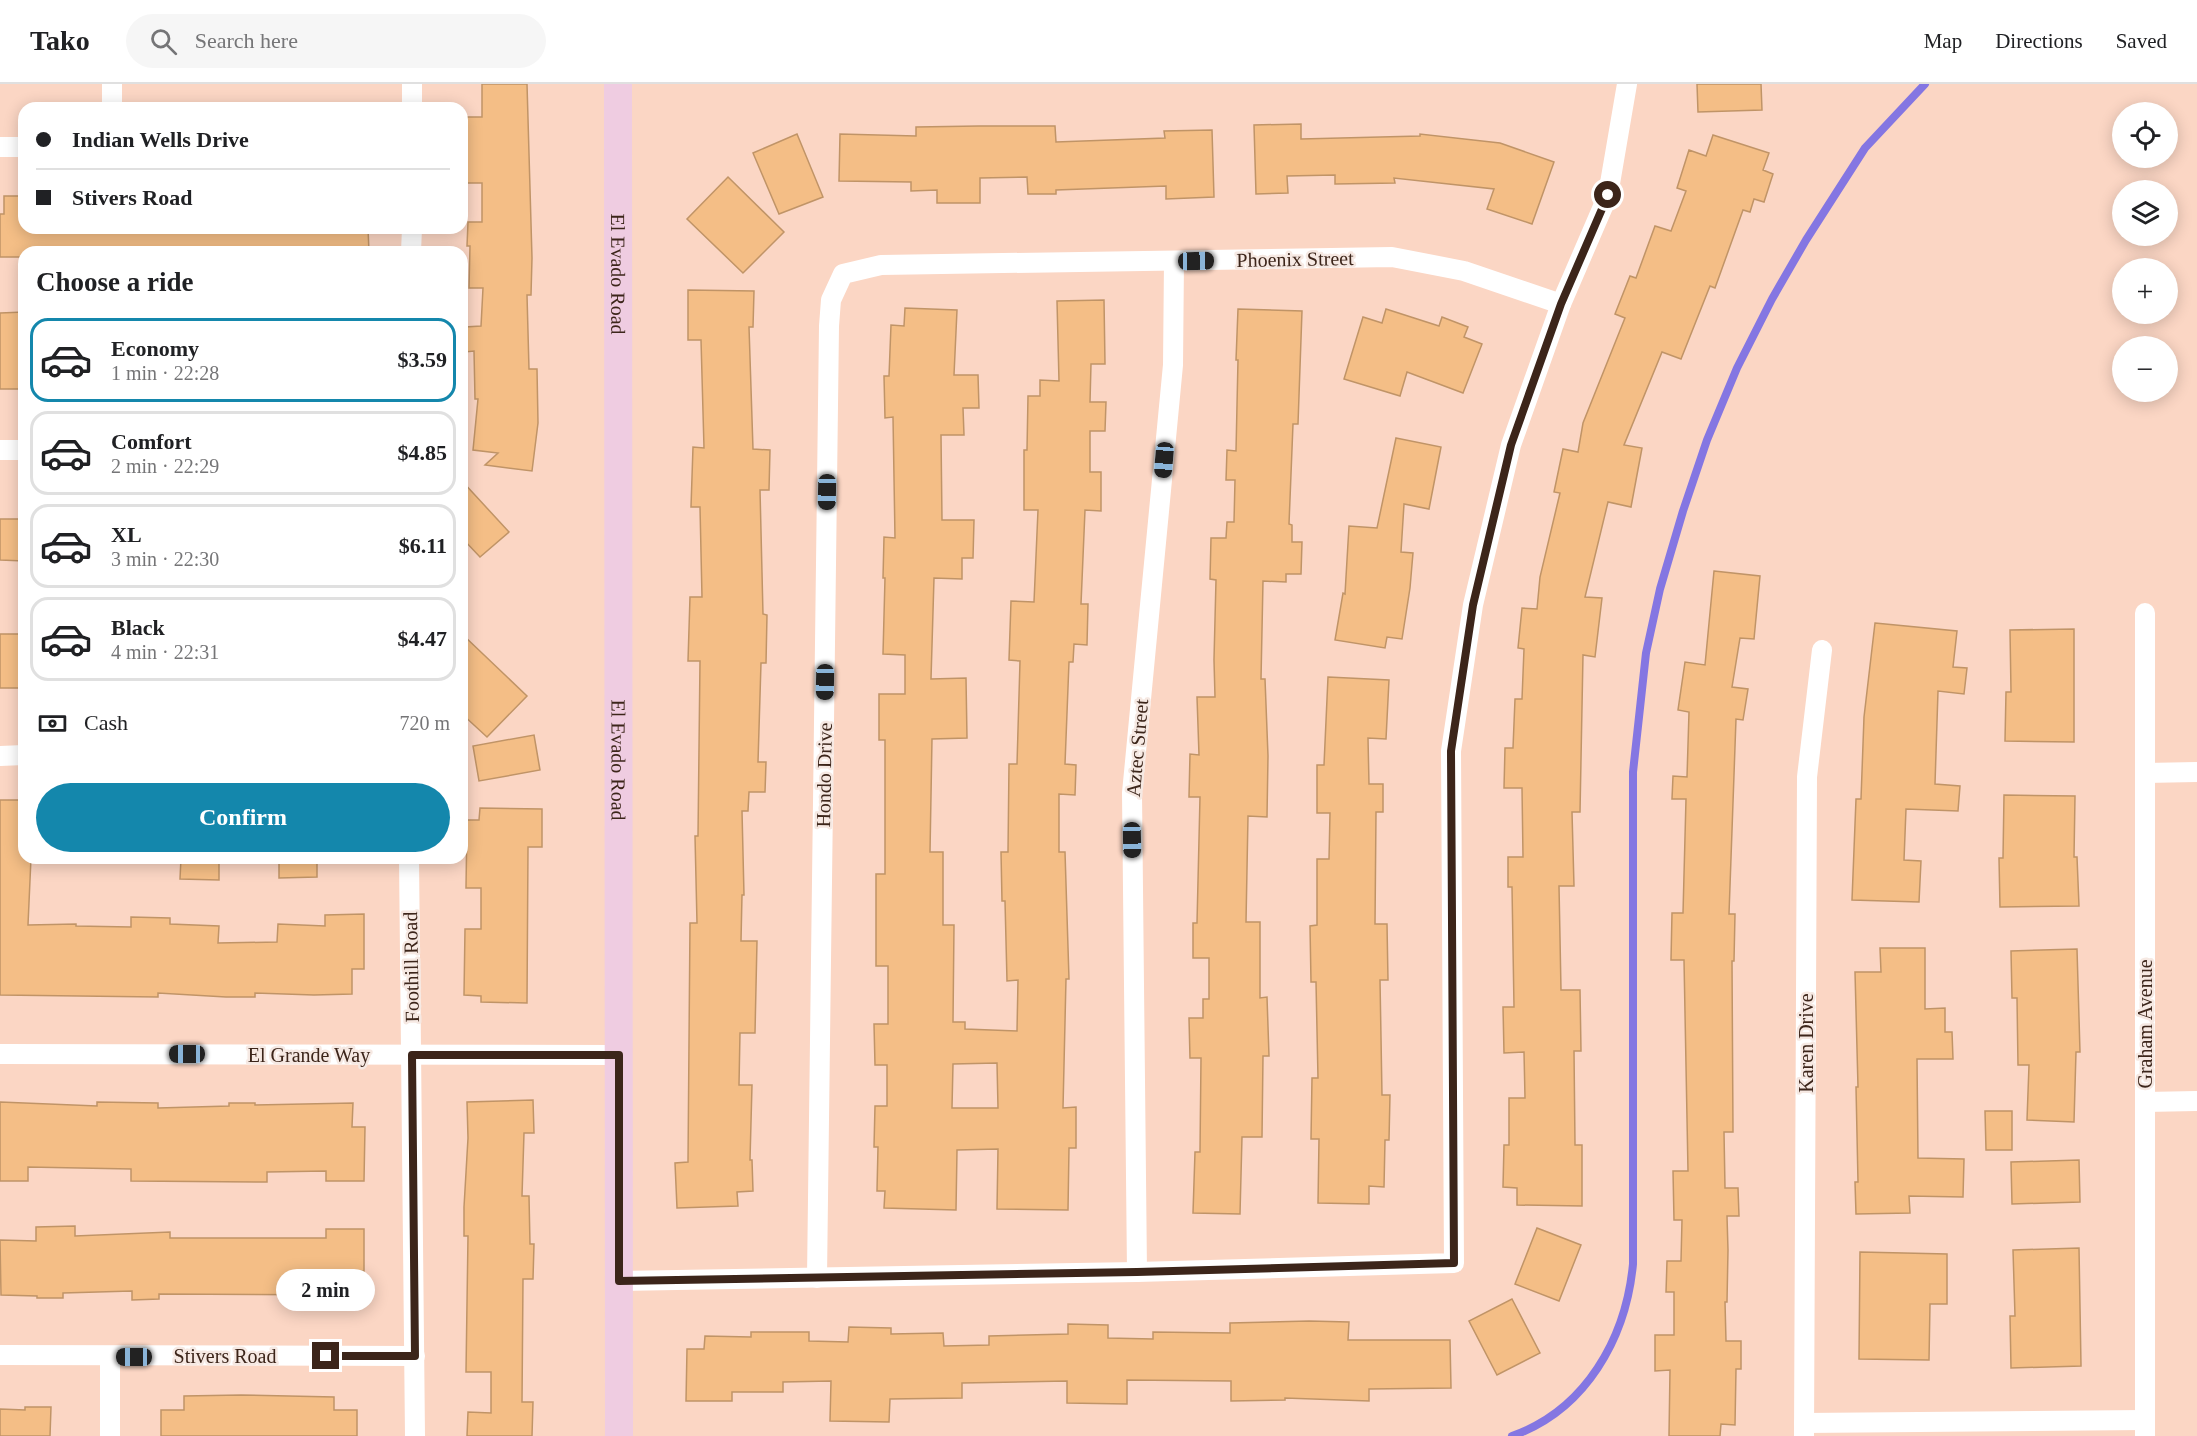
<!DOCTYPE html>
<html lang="en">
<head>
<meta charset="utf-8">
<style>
  :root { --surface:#fff; --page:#f6f6f6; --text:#202124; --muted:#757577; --line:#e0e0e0; --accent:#1487ac }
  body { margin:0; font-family:"Times New Roman",serif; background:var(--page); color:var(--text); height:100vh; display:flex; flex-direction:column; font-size:22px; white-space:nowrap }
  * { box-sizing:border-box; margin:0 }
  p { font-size:20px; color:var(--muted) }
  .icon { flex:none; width:33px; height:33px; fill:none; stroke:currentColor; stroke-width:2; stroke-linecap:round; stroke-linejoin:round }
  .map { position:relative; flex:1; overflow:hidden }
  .side { position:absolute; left:18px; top:162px; width:450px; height:618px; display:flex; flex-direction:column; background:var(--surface); border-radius:18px; box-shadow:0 3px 15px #0003 }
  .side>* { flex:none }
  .top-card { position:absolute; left:18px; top:18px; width:450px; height:132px; border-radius:18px; box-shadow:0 3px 15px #0003; display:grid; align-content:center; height:132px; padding:0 18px; background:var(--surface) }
  .controls { position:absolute; left:2112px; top:18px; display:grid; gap:12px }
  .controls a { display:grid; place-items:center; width:66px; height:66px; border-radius:50%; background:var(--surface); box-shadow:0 3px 15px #0003; font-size:30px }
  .end { position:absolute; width:27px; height:27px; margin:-14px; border:8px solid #3c251a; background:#fff; box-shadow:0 0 0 3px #fff }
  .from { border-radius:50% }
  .bubble { position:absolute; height:42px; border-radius:21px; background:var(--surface); box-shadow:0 3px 15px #0003; font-size:20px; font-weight:600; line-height:42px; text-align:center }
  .car { position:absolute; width:18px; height:36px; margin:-18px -9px; border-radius:8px; box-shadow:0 0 4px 2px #0007; background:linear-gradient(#222 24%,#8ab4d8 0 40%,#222 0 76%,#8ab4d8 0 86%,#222 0) }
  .top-card b { display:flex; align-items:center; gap:21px; height:57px; font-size:22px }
  .top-card b+b { border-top:2px solid var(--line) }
  .top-card i { width:15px; height:15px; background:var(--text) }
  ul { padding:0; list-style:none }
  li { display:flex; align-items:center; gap:18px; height:84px; margin:0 12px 9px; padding:0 6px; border:3px solid var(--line); border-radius:18px }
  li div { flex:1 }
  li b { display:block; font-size:22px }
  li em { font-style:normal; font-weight:600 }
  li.active { border-color:var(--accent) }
  li>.icon { width:54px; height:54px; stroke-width:1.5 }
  h2 { padding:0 18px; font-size:27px; line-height:72px }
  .pay { display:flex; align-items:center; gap:15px; height:66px; padding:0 18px; font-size:22px }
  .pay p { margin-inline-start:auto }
  .action { display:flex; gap:12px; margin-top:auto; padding:12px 18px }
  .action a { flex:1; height:69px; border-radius:36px; background:var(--accent); color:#fff; font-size:24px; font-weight:600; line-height:69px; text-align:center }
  header { display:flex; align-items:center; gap:36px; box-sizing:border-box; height:84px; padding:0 30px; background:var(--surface); border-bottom:2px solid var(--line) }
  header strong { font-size:28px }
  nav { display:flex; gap:33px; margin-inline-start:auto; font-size:21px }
  .search { width:420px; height:54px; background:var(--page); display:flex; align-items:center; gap:15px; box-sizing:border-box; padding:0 21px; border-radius:33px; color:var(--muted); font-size:22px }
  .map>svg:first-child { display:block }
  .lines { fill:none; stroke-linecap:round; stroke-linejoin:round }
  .stream { stroke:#8476e2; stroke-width:8 }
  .building { fill:#f4be86; stroke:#c09467; stroke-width:1.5; fill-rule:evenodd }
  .minor { stroke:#fff; stroke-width:20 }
  .secondary { stroke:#efcce1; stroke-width:28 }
  .route { stroke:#3c251a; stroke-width:8 }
  .labels { text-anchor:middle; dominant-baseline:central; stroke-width:5; stroke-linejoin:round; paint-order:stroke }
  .street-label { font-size:20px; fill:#3c251a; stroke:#f6e9e3 }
</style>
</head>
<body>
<header>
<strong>Tako</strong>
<div class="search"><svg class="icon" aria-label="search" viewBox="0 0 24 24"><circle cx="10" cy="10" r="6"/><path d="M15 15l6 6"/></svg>Search here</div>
<nav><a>Map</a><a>Directions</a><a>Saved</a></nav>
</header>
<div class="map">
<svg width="2197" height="1352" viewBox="0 0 2197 1352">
  <rect width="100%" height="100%" fill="#fbd6c4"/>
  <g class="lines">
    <path class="stream" d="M1512,1352C1586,1326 1626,1254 1633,1180V688L1646,569L1660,505L1683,427L1707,356L1737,284L1772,215L1806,156L1865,64L1925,0"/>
  </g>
  <g class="building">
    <polygon points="482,0 527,0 532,174 531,211 527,211 529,285 537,285 538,339 532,387 485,381 498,369 473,366 478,315 475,315 474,267 465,268 465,243 481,242 483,204 469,204 470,162 467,162 468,138 482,138 482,99 467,99 464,33 482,33"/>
    <polygon points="1697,0 1761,0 1762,26 1698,28"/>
    <polygon points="1301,40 1301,55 1420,52 1420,50 1500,59 1554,78 1532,140 1487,125 1494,105 1394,94 1395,99 1335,100 1335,91 1287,92 1288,109 1256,110 1254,41"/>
    <polygon points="979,42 1055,42 1056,58 1165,54 1164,47 1212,46 1214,113 1166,115 1166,102 1056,106 1056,110 1028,110 1027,93 980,94 980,119 937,119 937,106 911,107 911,98 839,97 840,50 916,52 916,43"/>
    <polygon points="797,50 823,113 779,130 753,69"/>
    <polygon points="1713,51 1769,69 1763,86 1773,90 1764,118 1754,115 1750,128 1743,126 1715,204 1710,202 1681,275 1662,268 1624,361 1642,364 1631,423 1608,418 1585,513 1602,514 1595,573 1583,571 1580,728 1572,728 1574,802 1559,802 1561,906 1580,906 1581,967 1574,967 1575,1061 1582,1061 1582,1122 1517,1121 1517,1104 1503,1103 1504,1061 1509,1061 1509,1014 1525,1014 1524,968 1504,969 1503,923 1514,923 1512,803 1508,803 1508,773 1523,773 1522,704 1504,704 1505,664 1513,664 1515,615 1522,615 1524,565 1518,564 1522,524 1537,525 1540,493 1560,409 1554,408 1563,365 1578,368 1583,339 1625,234 1615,230 1630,192 1636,194 1655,142 1671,147 1686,107 1677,104 1689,66 1706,72"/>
    <polygon points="728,93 784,148 743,189 687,135"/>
    <polygon points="4,112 24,112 24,144 368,144 369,168 24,168 24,173 0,173 0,130 4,130"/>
    <polygon points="688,206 754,207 753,243 749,243 753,365 770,366 769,406 760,406 763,530 767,531 766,579 761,579 758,678 766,678 765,708 749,708 748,727 742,727 744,811 742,811 741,857 757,857 755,949 740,949 739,1001 752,1001 750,1076 752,1076 753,1107 737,1108 738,1122 677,1124 675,1079 688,1078 690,839 697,839 695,752 698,752 700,577 688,577 690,513 702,513 700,423 691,423 693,363 704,364 701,256 688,256"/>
    <path d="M1104,216L1105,280H1091L1090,318H1106L1105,347H1090V388H1101V427L1085,426L1081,520H1088L1087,561L1074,560L1073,578H1069L1065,680L1076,681L1075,711L1059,710V768H1065L1069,895H1066L1063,1024L1076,1023V1064H1069L1068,1126L997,1125L998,1065L957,1066L956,1126L884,1124L885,1107H877L878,1063H874L875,1022H887V981H875L874,940H888V882H876V790H885V656H879V610H905V571L883,570L885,494H883L884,453L895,454L893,333L885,334L884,292H889L891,241L904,242L905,224L957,226L954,291H978L979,324H963L964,351H941L942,436H974L973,474H962V495L934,494L931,595L966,594L967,654L932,655L930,768H943V841H954L953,938H965V945L1017,947L1018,896L1007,897L1005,817H1002L1001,768H1008L1009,680H1017L1020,577L1009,576L1011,517L1034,518L1038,426H1024V366H1027L1028,312H1040V296L1059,297L1057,217ZM997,979L998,1024H952L953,980Z"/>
    <polygon points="1238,225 1302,227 1298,340 1293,340 1289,440 1292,441 1292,458 1302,458 1301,490 1286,490 1286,498 1263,497 1261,595 1265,595 1268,672 1267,733 1248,732 1246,838 1260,838 1260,914 1267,913 1269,972 1263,972 1262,1053 1242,1053 1240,1130 1193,1129 1195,1068 1200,1068 1201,974 1190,974 1189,934 1203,934 1203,915 1209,915 1209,874 1193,874 1193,839 1197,839 1200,713 1189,713 1190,670 1199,671 1197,613 1215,613 1214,576 1216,496 1210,495 1211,454 1226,454 1227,438 1234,438 1235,396 1226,396 1227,366 1236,367 1238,276 1236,276"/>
    <polygon points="1386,225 1439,242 1442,233 1468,243 1464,253 1482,260 1463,309 1407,288 1400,312 1344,295 1363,233 1382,239"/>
    <polygon points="24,228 24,305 0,305 0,229"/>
    <polygon points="1396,354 1441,363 1429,425 1404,420 1401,468 1413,469 1410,504 1402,555 1387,553 1385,564 1335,556 1343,509 1345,510 1349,442 1377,444"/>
    <polygon points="462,397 509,448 480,473 462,454"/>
    <polygon points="0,435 24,435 24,477 0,476"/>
    <polygon points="1714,487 1760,492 1754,555 1740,554 1732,603 1748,605 1743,636 1736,635 1729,830 1735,830 1734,877 1732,877 1733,1048 1724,1048 1725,1104 1738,1104 1739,1132 1727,1132 1728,1166 1727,1218 1725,1218 1726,1257 1741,1257 1741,1285 1736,1285 1735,1341 1721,1340 1720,1352 1669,1352 1670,1286 1655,1287 1655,1251 1674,1251 1674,1208 1666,1208 1667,1177 1681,1177 1682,1136 1674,1136 1673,1087 1688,1087 1684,876 1671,876 1672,829 1683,829 1686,715 1672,715 1673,692 1687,693 1689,628 1678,626 1685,578 1705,581"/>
    <polygon points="1875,539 1957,547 1953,583 1967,584 1964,610 1938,607 1935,700 1960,702 1958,727 1906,725 1904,776 1921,777 1919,818 1852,816 1856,715 1861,715 1864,633"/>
    <polygon points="2074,545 2074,658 2005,657 2006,608 2011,608 2010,546"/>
    <rect x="0" y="550" width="24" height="54"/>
    <polygon points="462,550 527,612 487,653 462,630"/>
    <polygon points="1328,593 1389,596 1386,655 1368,654 1369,700 1383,700 1383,728 1376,728 1375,840 1387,840 1388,896 1380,896 1382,1011 1390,1011 1389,1056 1385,1056 1384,1103 1369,1102 1369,1120 1318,1119 1319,1055 1311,1055 1312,994 1318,994 1316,898 1311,898 1310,842 1317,841 1317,775 1329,775 1330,729 1317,729 1317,681 1324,681"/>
    <polygon points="534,651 540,686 479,697 473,662"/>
    <polygon points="2004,711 2075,712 2074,773 2077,773 2079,822 2000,823 1999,774 2003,774"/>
    <polygon points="0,716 24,716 24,774 31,774 28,841 76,840 76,842 131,843 131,833 170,834 170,840 219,842 218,859 277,858 278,840 325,842 325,831 364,830 364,885 352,885 352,910 314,911 255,909 255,913 226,913 158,909 158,913 0,911"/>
    <polygon points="480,724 542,725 542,763 528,763 527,919 481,918 481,912 464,911 465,845 481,845 481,804 466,804 467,736 479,736"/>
    <polygon points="181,774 219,774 219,796 180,795"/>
    <polygon points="279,774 317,774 317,793 279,794"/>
    <polygon points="1880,864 1925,864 1925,925 1945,924 1945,948 1952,948 1953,975 1917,975 1918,1074 1964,1075 1963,1113 1909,1112 1910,1129 1856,1130 1855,1098 1858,1098 1856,1003 1858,1003 1855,888 1881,888"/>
    <polygon points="2077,865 2080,968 2076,968 2074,1038 2027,1036 2029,981 2018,981 2017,914 2012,914 2011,867"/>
    <polygon points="533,1016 534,1049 524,1049 522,1112 529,1112 530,1160 534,1160 533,1195 523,1195 522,1318 533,1318 532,1352 467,1352 468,1328 491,1329 491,1288 466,1288 468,1152 464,1152 464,1123 468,1054 467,1018"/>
    <polygon points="0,1018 97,1022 97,1018 158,1019 158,1024 229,1022 229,1019 255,1019 255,1021 353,1019 352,1043 365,1043 364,1097 326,1097 326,1087 267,1088 267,1098 131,1097 131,1085 28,1083 28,1097 0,1097"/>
    <polygon points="1985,1027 2012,1027 2012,1066 1986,1066"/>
    <polygon points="2079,1076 2080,1118 2012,1120 2011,1078"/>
    <polygon points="75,1142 75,1152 170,1148 170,1154 326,1154 326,1145 364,1145 364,1187 354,1187 354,1211 159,1210 159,1215 132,1216 132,1207 63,1209 63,1214 37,1214 37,1212 1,1211 0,1156 36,1157 36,1143"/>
    <polygon points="1537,1144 1581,1161 1559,1217 1515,1200"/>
    <polygon points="2079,1164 2081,1282 2011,1284 2010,1232 2015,1232 2013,1166"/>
    <polygon points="1860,1168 1947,1170 1947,1220 1930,1220 1929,1276 1859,1275"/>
    <polygon points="1512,1215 1540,1269 1497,1291 1469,1237"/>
    <polygon points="1309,1237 1349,1238 1348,1256 1450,1256 1451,1304 1369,1305 1369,1317 1285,1314 1285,1316 1231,1317 1231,1297 1127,1296 1127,1320 1067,1319 1067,1297 962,1299 962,1314 890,1315 889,1338 830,1337 831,1297 783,1298 783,1308 732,1308 732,1317 686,1317 687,1265 704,1265 705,1252 751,1253 751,1248 809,1248 809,1257 848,1258 849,1243 891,1244 891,1250 943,1249 944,1262 989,1261 989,1252 1068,1250 1068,1240 1108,1241 1108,1254 1153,1255 1153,1248 1230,1249 1230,1239"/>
    <polygon points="241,1311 334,1313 334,1326 357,1326 357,1352 161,1352 161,1326 184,1326 184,1312"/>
    <polygon points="25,1323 51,1323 50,1352 0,1352 0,1325 25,1326"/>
  </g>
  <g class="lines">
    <g class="minor">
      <polyline points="112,0 112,24"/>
      <polyline points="412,24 412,0"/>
      <polyline points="0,63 24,63"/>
      <polyline points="411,168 412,144"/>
      <polyline points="0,366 24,366"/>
      <polyline points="2145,529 2145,1352"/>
      <polyline points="0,672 24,671"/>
      <polyline points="2145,689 2197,688"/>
      <polyline points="409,774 415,1352"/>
      <polyline points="0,970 619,971"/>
      <polyline points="2145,1018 2197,1017"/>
      <polyline points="1137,1188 1132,709 1173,281 1174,177"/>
      <polyline points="817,1194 829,242 831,216 843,190 881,181 1392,173 1464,187 1561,220"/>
      <polyline points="619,1197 1137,1188 1454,1179 1451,667 1473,521 1511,361 1561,220 1608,111 1627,0"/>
      <polyline points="0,1271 415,1272"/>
      <polyline points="110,1273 110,1352"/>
      <polyline points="1804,1339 2145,1336"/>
      <polyline points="1804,1352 1807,693 1822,566"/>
    </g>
    <path class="secondary" id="s1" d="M618,0L619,1352"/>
  </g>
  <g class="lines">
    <polyline class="route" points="326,1272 415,1272 412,971 619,971 619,1197 1137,1188 1454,1179 1451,667 1473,521 1511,361 1561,220 1608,111"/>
  </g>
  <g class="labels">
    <g class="street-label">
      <text transform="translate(1295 175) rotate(-1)">Phoenix Street</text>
      <text stroke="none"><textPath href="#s1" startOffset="190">El Evado Road</textPath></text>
      <text transform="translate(1137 664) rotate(-85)">Aztec Street</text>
      <text stroke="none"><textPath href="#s1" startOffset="676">El Evado Road</textPath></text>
      <text transform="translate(824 691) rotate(-89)">Hondo Drive</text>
      <text transform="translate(411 883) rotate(-91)">Foothill Road</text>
      <text transform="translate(2145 940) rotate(-90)">Graham Avenue</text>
      <text transform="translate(1806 959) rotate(-90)">Karen Drive</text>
      <text x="309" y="971">El Grande Way</text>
      <text x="225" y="1272">Stivers Road</text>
    </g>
  </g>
</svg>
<div class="controls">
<a><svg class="icon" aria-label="locate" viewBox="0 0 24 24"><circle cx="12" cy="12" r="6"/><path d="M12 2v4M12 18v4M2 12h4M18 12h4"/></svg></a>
<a><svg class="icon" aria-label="layers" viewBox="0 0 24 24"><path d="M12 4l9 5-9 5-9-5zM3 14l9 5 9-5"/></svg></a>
<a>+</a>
<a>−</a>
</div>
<i class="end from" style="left:1608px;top:111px"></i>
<i class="end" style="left:326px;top:1272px"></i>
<div class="bubble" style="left:276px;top:1185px;width:99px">2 min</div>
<i class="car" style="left:1196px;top:177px;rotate:89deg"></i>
<i class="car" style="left:1164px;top:376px;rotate:185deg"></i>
<i class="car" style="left:827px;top:408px;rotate:181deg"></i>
<i class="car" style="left:825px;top:598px;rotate:181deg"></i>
<i class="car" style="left:1132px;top:756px;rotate:179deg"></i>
<i class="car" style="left:187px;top:970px;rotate:270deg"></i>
<i class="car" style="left:134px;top:1273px;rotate:270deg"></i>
<div class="top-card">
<b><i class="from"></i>Indian Wells Drive</b>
<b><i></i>Stivers Road</b>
</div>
<section class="side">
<h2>Choose a ride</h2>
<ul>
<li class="active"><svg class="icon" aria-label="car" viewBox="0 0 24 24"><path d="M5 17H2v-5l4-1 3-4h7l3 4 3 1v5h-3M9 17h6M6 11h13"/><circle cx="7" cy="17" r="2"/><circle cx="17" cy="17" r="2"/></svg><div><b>Economy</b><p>1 min · 22:28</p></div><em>$3.59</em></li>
<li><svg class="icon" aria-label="car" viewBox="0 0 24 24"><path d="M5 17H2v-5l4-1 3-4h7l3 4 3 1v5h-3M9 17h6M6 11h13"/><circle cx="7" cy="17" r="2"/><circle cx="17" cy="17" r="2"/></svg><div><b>Comfort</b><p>2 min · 22:29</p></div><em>$4.85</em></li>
<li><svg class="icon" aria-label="car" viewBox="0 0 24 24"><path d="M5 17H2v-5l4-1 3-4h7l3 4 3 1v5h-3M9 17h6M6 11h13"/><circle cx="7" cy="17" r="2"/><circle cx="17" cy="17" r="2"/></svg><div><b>XL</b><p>3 min · 22:30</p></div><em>$6.11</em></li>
<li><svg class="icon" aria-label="car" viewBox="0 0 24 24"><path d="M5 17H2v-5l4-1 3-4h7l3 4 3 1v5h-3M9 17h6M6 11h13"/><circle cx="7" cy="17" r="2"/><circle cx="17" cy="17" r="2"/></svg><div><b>Black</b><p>4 min · 22:31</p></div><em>$4.47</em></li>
</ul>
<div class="pay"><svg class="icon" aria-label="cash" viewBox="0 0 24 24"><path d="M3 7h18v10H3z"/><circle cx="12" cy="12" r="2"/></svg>Cash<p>720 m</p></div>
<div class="action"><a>Confirm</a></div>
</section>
</div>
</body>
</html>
